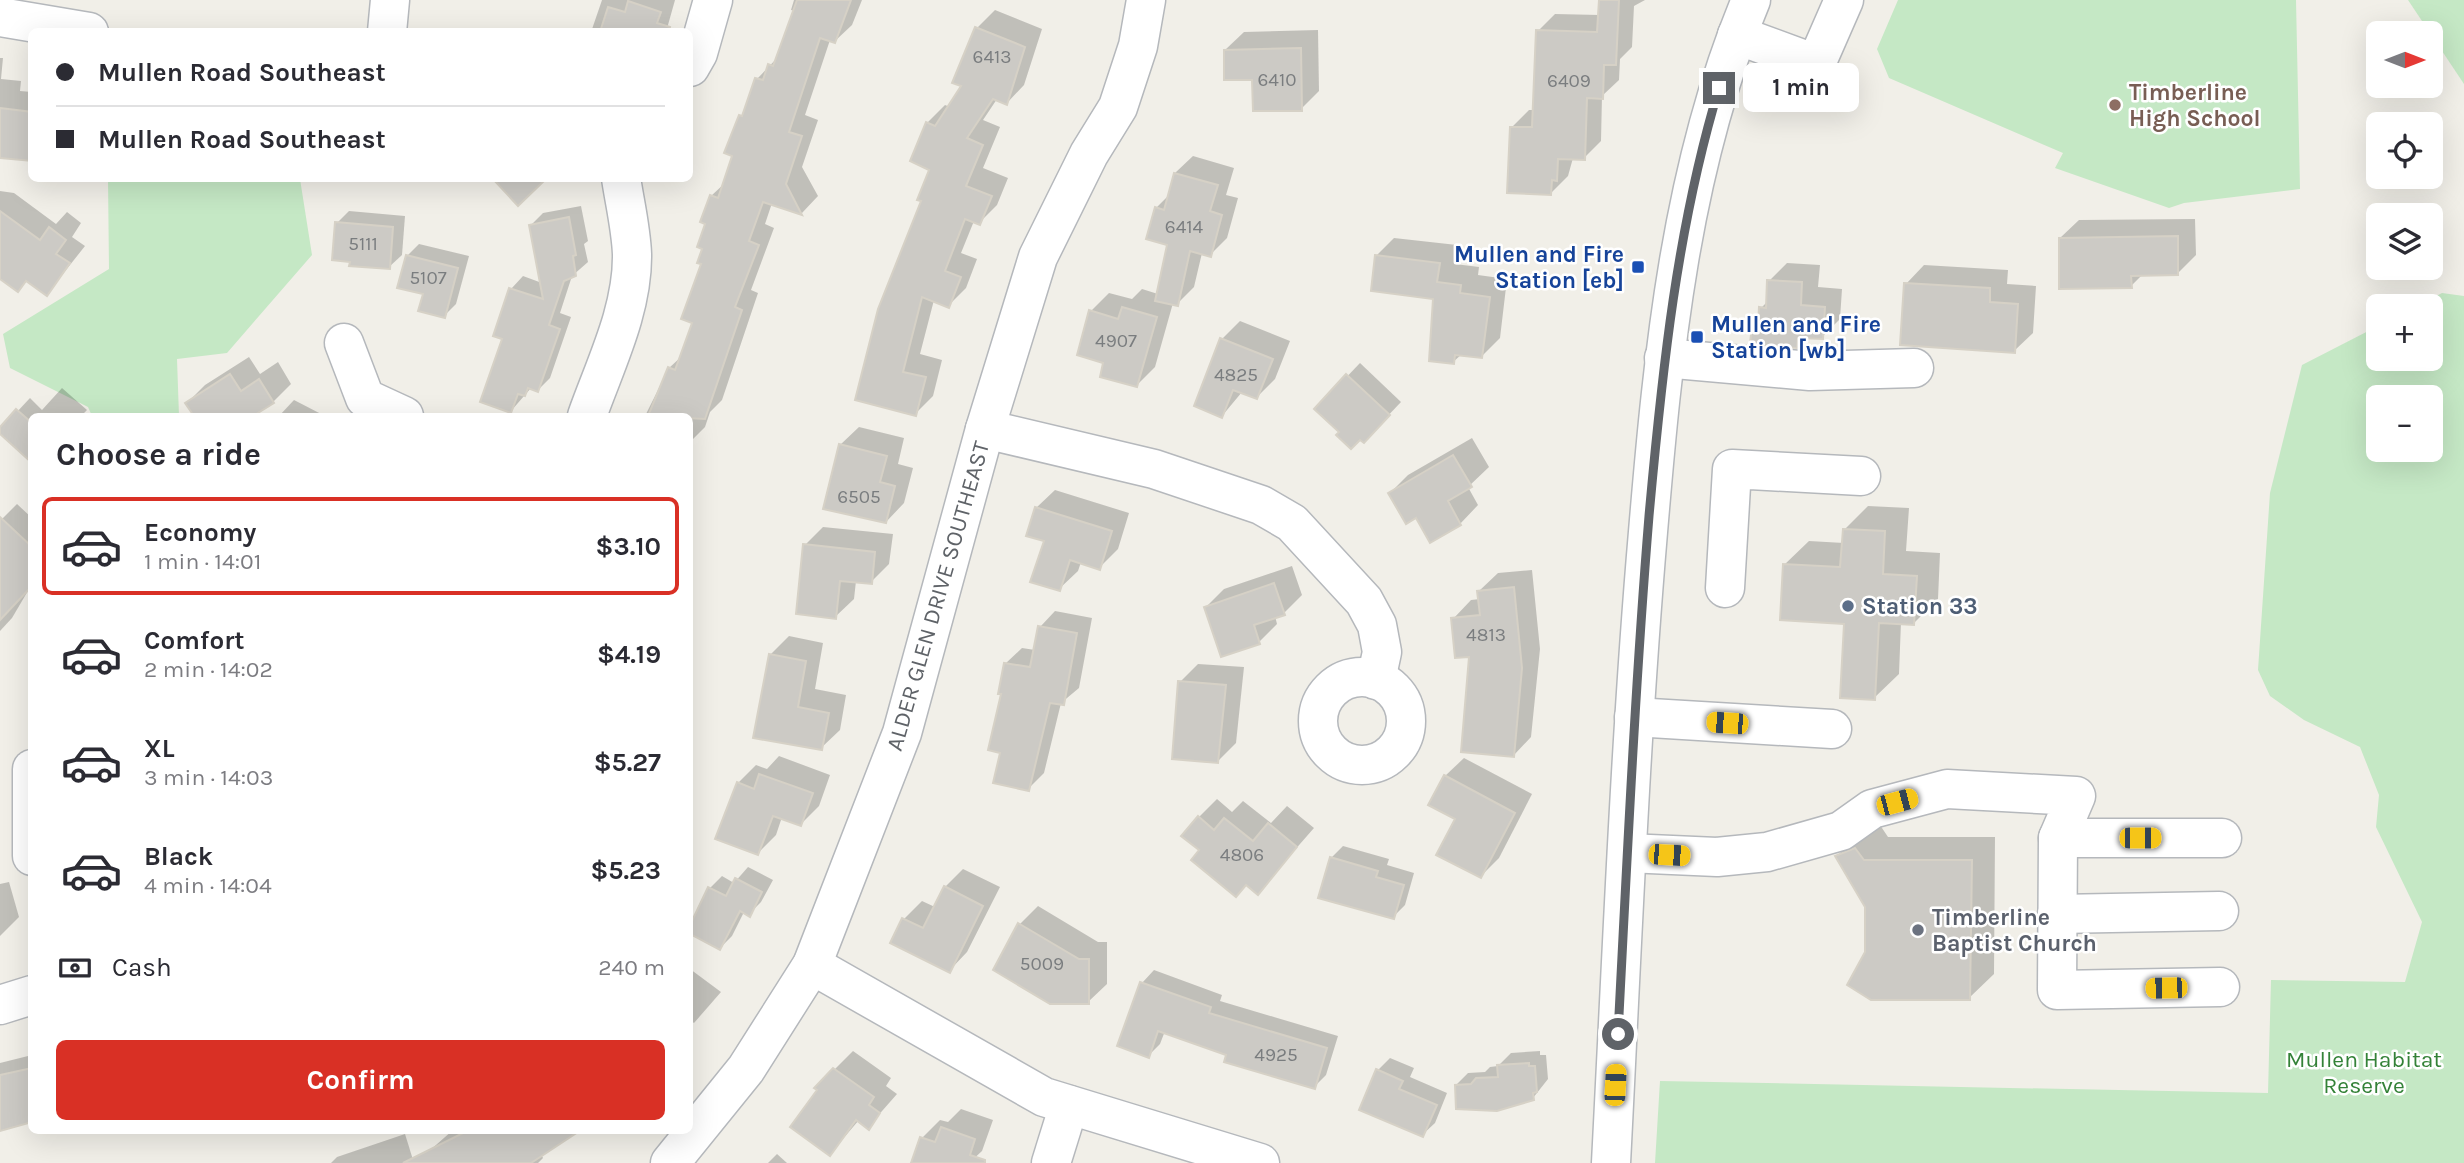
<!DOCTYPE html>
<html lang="en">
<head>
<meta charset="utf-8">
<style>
  :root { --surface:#fff; --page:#f7f7f7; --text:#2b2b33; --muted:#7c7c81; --line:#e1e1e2; --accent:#d93025 }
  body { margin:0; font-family:Karla,sans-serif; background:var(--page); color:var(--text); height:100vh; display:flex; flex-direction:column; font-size:26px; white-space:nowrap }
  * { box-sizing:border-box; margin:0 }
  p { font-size:23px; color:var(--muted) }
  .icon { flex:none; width:38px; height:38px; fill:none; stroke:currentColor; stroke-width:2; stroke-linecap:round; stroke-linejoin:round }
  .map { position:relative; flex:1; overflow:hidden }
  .details { position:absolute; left:28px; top:413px; width:665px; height:721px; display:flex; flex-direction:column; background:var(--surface); border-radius:10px; box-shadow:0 7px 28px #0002 }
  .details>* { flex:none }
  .hud { position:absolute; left:28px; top:28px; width:665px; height:154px; border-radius:10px; box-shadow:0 7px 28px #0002; display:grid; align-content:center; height:154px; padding:0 28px; background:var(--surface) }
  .needle { width:46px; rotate:90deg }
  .fabs { position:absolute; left:2366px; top:21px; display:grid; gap:14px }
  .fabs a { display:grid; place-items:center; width:77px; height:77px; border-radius:10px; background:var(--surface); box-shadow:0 7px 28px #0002; font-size:35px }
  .end { position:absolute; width:32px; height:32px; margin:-16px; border:9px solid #5f6368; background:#fff; box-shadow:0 0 0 4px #fff }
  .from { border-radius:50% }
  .bubble { position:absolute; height:49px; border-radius:10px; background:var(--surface); box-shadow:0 7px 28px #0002; font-size:23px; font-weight:700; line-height:49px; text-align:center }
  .car { position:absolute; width:21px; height:42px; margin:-21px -10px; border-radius:9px; box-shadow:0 0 5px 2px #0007; background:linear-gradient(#f5c518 24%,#345 0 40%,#f5c518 0 76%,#345 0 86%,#f5c518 0) }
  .hud b { display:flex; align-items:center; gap:24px; height:66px; font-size:26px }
  .hud b+b { border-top:2px solid var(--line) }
  .hud i { width:18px; height:18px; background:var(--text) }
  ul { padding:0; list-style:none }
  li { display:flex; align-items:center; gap:21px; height:98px; margin:0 14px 10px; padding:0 14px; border:4px solid transparent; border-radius:10px }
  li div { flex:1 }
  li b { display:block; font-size:26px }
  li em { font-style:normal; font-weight:700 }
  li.on { border-color:var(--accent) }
  li>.icon { width:63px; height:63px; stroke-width:1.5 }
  h2 { padding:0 28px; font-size:32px; line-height:84px }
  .pay { display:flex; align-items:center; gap:18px; height:77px; padding:0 28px; font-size:26px }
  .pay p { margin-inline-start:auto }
  .primary-button { display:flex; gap:14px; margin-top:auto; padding:14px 28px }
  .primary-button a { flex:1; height:80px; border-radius:10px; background:var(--accent); color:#fff; font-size:28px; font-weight:700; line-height:80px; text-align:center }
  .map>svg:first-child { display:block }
  .green { fill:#c5e8c5; fill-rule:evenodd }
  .shadow { fill:#0003 }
  .building { fill:#cccac5; stroke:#d6d1c6; stroke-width:2 }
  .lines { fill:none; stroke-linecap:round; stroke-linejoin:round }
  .minor-casing { stroke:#b5b8bc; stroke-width:41 }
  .minor { stroke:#fff; stroke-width:38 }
  .route { stroke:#5f6368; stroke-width:9 }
  .education-dot { fill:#8d6e63; stroke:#fff; stroke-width:2.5 }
  .transit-dot { fill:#1a4fb4; stroke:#fff; stroke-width:2.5 }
  .service-dot { fill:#5c6f8a; stroke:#fff; stroke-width:2.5 }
  .worship-dot { fill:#6b7280; stroke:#fff; stroke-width:2.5 }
  .labels { text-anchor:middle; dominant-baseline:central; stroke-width:5; stroke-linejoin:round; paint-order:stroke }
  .number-label { font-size:19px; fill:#7a7d7f }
  .education-label { font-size:23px; font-weight:bold; fill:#785e54; stroke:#fff; text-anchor:start }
  .transit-label { font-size:23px; font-weight:bold; fill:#164399; stroke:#fff; text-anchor:end }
  .street-label { font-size:23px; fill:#5f6368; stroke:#fff }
  .service-label { font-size:23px; font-weight:bold; fill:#4e5e75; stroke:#fff; text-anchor:start }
  .worship-label { font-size:23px; font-weight:bold; fill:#5b616d; stroke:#fff; text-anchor:start }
  .park-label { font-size:23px; fill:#348238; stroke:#fff }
</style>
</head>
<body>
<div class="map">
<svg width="2464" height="1163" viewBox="0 0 2464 1163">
  <rect width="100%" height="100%" fill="#f1efe8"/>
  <g class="green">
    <polygon points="1898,0 2296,0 2300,189 2184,203 2169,208 2055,168 2063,153 1889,78 1877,49"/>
    <polygon points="2408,0 2464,0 2464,84"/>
    <polygon points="108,179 300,179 312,255 227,353 177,359 179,416 92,416 88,407 10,368 3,334 109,269"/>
    <path d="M2442,293L2464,296V1163H1655L1660,1081L2268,1093L2271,980L2405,982L2422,922L2376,827L2379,795L2360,747L2304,720L2270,696L2258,670L2270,493L2302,365L2378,326V359H2431V306H2417ZM2431,397V450H2378V397Z"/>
  </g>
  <g class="shadow">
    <polygon points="602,0 675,0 666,32 591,32"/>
    <polygon points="794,0 862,0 852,25 835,41 830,40 805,115 818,120 802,167 818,196 802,213 772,203 765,224 774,228 751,290 758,293 722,400 710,412 705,427 690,442 690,416 645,416 669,368 682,356 694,322 711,196 725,183 734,155 741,116 746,111 757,79 779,56 795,11 791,10"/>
    <polygon points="1601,0 1645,0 1634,6 1632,47 1620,59 1619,80 1602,96 1601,141 1584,158 1573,158 1568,176 1551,193 1512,127 1529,110 1535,110 1538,31 1555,14 1600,15"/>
    <polygon points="995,10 1042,29 1024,85 1007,103 997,99 983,120 1000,127 983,168 1008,178 997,205 979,223 974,221 961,253 977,259 966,288 948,306 934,300 920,354 942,360 933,396 915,414 857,399 932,169 927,123 945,105 950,107 964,85 954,82 977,28"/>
    <polygon points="1318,30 1319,91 1301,109 1254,78 1225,50 1244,32"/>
    <polygon points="0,58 3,58 1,79 21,81 20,91 32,92 32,159 0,151"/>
    <polygon points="1193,156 1234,168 1226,195 1238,198 1227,238 1210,255 1202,253 1194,287 1177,304 1173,303 1155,367 1136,386 1106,362 1091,311 1109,293 1132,299 1142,289 1158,294 1169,244 1156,208 1170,194 1175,173"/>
    <polygon points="0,191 14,193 56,224 67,212 81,223 72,237 85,246 47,294 28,280 18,290 0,277"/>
    <polygon points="581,206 588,241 584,244 588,262 572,276 560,313 571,317 550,378 538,390 531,388 511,411 504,338 496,335 511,289 523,276 542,283 531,225 543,213"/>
    <polygon points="349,211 405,216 402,255 389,267 337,223"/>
    <polygon points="2195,219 2196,255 2178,273 2143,274 2131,286 2060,238 2079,220"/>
    <polygon points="1394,238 1457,245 1455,264 1479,267 1478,275 1507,279 1500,338 1482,356 1462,354 1453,362 1435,297 1376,256"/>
    <polygon points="419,244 469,256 456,304 444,316 425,293 407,256"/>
    <polygon points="1787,263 1820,265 1818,287 1842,289 1840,319 1822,337 1807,336 1797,346 1753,326 1760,319 1761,308 1768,301 1769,281"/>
    <polygon points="1924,265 2008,270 2007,284 2036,286 2033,333 2014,351 1906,284"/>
    <polygon points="1240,321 1290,341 1275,379 1257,397 1242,392 1222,416 1222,339"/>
    <polygon points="249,357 260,374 278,362 291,384 273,402 250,416 196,416 187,403 205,385"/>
    <polygon points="1360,363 1401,402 1364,441 1342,432 1316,409"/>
    <polygon points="62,388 87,410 81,416 32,416 32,460 0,430 30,398 42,410"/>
    <polygon points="294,400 325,416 279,416"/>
    <polygon points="859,427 904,438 898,464 913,468 904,503 886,522 840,445"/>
    <polygon points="1472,438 1489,467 1468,487 1478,505 1460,524 1417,516 1390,493 1408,475"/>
    <polygon points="1055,490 1129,513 1118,549 1099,568 1081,562 1078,571 1059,589 1036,508"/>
    <polygon points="17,504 32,518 32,584 12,618 0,631 0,521"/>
    <polygon points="1868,506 1909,508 1906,551 1940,553 1938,599 1914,623 1901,622 1899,674 1874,698 1846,622 1784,565 1809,541 1844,543 1844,530"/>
    <polygon points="823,527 893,534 889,564 871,582 856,581 854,599 835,617 805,545"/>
    <polygon points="1292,566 1302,595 1284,613 1275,616 1277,624 1259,642 1206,607 1224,589"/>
    <polygon points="1532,570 1540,649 1531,737 1513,756 1453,619 1471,600 1480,599 1479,591 1498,573"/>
    <polygon points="1055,611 1092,618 1079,688 1061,703 1044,773 1028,789 1002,752 1006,663 1022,648 1035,650 1040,627"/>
    <polygon points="789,636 823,643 815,689 846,695 840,730 821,748 755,736 770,655"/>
    <polygon points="1198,664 1244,667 1236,743 1218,761 1180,682"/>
    <polygon points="779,756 830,775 819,806 801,824 782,817 776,835 758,853 738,783 756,765 767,769"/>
    <polygon points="1464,758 1532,794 1499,858 1481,876 1445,776"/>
    <polygon points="1217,799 1232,812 1243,801 1271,823 1287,806 1314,828 1258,892 1201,850 1199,817"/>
    <polygon points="1880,825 1888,837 1995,837 1994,974 1969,998 1866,953 1867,907 1837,856 1861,832"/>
    <polygon points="1343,846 1389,859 1387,865 1414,873 1405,905 1393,917 1331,858"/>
    <polygon points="748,867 773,880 761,902 749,914 744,912 732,936 720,948 690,933 710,888 722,876 734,883"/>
    <polygon points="963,869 1000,887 967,952 949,971 904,919 922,901 935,907 945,887"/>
    <polygon points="9,882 19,917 0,936 0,884"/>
    <polygon points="1038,906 1098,942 1107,942 1107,984 1088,1002 1020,924"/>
    <polygon points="690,969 721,992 694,1023 690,1020"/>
    <polygon points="1154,970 1222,995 1220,1001 1338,1036 1326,1075 1314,1087 1165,1031 1160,1044 1148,1056 1119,1045 1142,983"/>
    <polygon points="853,1051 891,1078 886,1086 897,1094 868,1127 859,1120 830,1154 816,1088"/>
    <polygon points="1540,1051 1540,1055 1546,1055 1548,1079 1533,1098 1456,1085 1468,1073 1485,1072 1490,1067 1498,1066 1511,1053"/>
    <polygon points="32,1055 32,1118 0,1129 0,1063"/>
    <polygon points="1390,1058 1414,1068 1410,1077 1447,1093 1435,1123 1422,1135 1378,1070"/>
    <polygon points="961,1109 993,1120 982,1151 969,1163 913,1163 922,1138 940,1120 948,1122"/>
    <polygon points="453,1130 576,1130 541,1154 543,1158 538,1163 433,1163 428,1152"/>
    <polygon points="405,1134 414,1163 331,1163 337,1157"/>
    <polygon points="777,1154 787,1163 768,1163"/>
  </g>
  <g class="building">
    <polygon points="797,0 851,0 835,43 820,38 789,132 802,136 786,184 802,215 763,202 749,241 759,245 735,307 742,310 705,419 648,416 668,367 675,370 692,323 681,319 701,264 697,263 702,249 697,247 705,224 700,222 710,195 718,198 732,156 724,153 733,130 739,115 742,116 755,78 763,80 768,64 773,66"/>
    <polygon points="1599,0 1619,0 1616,65 1604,65 1603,99 1587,98 1585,160 1558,159 1557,181 1552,180 1551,195 1507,193 1510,127 1532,127 1536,30 1597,32"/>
    <polygon points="628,1 661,12 657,23 670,27 669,32 600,32 608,7 625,12"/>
    <polygon points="975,27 1025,47 1007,105 993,99 967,138 983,145 966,186 992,196 980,225 965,219 945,271 961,277 949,308 922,297 903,372 926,377 916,416 855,400 878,309 921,201 917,200 929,170 910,161 926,122 935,126 961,86 952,83"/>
    <polygon points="1301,48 1302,111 1253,111 1252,80 1224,80 1224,50"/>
    <polygon points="0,108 32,112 32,161 0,158"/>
    <polygon points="1174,173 1218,185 1210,211 1222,215 1211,257 1190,251 1178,306 1155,301 1167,245 1146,239 1155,207 1164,210"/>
    <polygon points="492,178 547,178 518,206"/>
    <polygon points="0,211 40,240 49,227 66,240 56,254 70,263 47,296 26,281 18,292 0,279"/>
    <polygon points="569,217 576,255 573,256 576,276 564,281 549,325 560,329 538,392 528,388 525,396 518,394 511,413 480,402 502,339 493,336 509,288 543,299 529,225"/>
    <polygon points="335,222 393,227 390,269 349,266 350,262 332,260"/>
    <polygon points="2178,236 2178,275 2131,276 2132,288 2059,289 2059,238"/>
    <polygon points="406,255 458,268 445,318 418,311 423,294 397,288"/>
    <polygon points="1375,255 1440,263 1437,282 1461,285 1460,293 1490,297 1482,358 1455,355 1454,364 1429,361 1433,299 1371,291"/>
    <polygon points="1767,280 1802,282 1801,305 1825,307 1823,339 1798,338 1797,348 1750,344 1752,325 1758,325 1759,307 1766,308"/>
    <polygon points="1904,283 1990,288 1990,302 2018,304 2015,353 1900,345"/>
    <polygon points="1122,307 1157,317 1137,387 1100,377 1103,363 1077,355 1089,310 1118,319"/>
    <polygon points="1220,338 1273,359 1257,399 1233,390 1222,418 1194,406"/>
    <polygon points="230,374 241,391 259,379 274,403 253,416 194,416 185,403"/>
    <polygon points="1346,374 1390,415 1364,443 1360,440 1351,449 1336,435 1339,432 1314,409"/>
    <polygon points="16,409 32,423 32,463 0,434 0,427"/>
    <polygon points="839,444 887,456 880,482 895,486 886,523 823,509"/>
    <polygon points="1453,455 1472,487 1448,501 1461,525 1430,543 1416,518 1406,524 1388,493"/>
    <polygon points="1035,507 1112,531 1100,570 1070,560 1060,591 1030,582 1044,541 1026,536"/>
    <polygon points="0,517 32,547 32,586 0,620"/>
    <polygon points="1843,529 1885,531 1883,574 1917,576 1914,625 1879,623 1875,700 1840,698 1844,624 1780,620 1783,564 1840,567"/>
    <polygon points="803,544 875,552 872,584 840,581 836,619 796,614"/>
    <polygon points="1274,583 1285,615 1254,625 1260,644 1221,657 1204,607"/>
    <polygon points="1514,587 1522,668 1514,757 1461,752 1469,657 1455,658 1451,618 1480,615 1477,591"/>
    <polygon points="1038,626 1077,633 1064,705 1050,703 1029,791 993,783 1000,753 988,750 1001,694 998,694 1004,663 1030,667"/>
    <polygon points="769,654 806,661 798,707 829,713 822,750 753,738"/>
    <polygon points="1178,681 1226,685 1218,763 1172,759"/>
    <polygon points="759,774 813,793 801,826 773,816 758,855 715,839 737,782 754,789"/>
    <polygon points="1444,775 1515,813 1481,878 1436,855 1455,819 1428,805"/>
    <polygon points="1198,816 1214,830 1224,818 1253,841 1268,823 1297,847 1258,895 1246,885 1236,897 1191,860 1199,850 1181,836"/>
    <polygon points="1855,848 1864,860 1972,860 1970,1000 1871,1000 1847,985 1865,952 1865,907 1835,856"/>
    <polygon points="1330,857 1378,871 1376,877 1404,885 1394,919 1318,898"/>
    <polygon points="735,878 762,892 750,917 740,911 720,950 690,934 690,925 708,887 726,896"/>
    <polygon points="944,886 983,906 950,973 890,943 902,918 923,928"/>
    <polygon points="1018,923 1079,959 1089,959 1089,1004 1050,1004 993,970"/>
    <polygon points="1140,982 1211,1007 1209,1013 1327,1048 1315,1089 1224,1062 1226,1055 1158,1031 1149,1058 1117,1046"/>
    <polygon points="1529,1063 1529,1066 1535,1066 1537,1092 1533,1093 1534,1100 1497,1111 1456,1109 1455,1085 1471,1084 1476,1078 1498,1077 1497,1065"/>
    <polygon points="32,1068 32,1122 0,1131 0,1075"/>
    <polygon points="833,1068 874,1097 869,1105 880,1113 869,1130 856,1120 830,1156 790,1127 817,1090 814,1088"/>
    <polygon points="1376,1069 1403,1081 1399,1089 1437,1105 1423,1137 1359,1110"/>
    <polygon points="941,1127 975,1139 970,1155 985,1160 985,1163 911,1163 920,1137 935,1142"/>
    <polygon points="469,1130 581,1130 531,1163 403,1163"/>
  </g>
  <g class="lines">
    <defs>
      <g id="minor">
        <polyline points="0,17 89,32"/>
        <polyline points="387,32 390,0"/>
        <polyline points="1737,35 1816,64 1844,0"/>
        <polyline points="690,67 698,53 713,0"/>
        <polyline points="344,343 365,398 404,416"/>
        <polyline points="1664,358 1810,371 1914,368"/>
        <path d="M587,416C605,365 633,310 632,254C631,229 625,204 621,178"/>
        <polyline points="985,429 1154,469 1261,505 1292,523 1364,601 1377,625 1382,652 1376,680"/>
        <polyline points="1725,588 1732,469 1861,476"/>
        <circle cx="1362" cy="721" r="44"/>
        <polyline points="1634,717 1832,729"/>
        <polyline points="32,769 32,856"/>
        <polyline points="2058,838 2222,838"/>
        <polyline points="1627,853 1717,857 1767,852 1841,831 1872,809 1947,789 2076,796 2058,838 2057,990 2220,987"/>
        <polyline points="2057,914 2219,911"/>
        <polyline points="812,965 1044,1097 1260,1163"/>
        <polyline points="0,1005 32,995"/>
        <polyline points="670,1163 746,1069 812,965 902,733 985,429 1038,257 1089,154 1118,107 1138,46 1146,0"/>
        <polyline points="1051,1163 1069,1105"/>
        <path d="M1611,1163C1622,952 1630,742 1648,532C1663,353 1681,167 1751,0"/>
      </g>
    </defs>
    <use href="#minor" class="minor-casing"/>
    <use href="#minor" class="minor"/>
  </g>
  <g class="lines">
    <path class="route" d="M1618,1034C1627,861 1635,688 1649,516C1662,372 1677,227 1719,88"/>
  </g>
  <circle class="education-dot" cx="2115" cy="105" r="7"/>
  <g class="transit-dot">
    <rect x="1631" y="260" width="14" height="14" rx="3.5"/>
    <rect x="1690" y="330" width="14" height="14" rx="3.5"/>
  </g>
  <circle class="service-dot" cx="1848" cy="606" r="7"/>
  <circle class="worship-dot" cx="1918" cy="930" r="7"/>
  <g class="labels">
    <g class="number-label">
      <text x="992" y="57">6413</text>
      <text x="1277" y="80">6410</text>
      <text x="1569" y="81">6409</text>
      <text x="1184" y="227">6414</text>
      <text x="363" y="244">5111</text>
      <text x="428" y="278">5107</text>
      <text x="1116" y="341">4907</text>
      <text x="1236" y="375">4825</text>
      <text x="859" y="497">6505</text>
      <text x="1486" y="635">4813</text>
      <text x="1242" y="855">4806</text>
      <text x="1042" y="964">5009</text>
      <text x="1276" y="1055">4925</text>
    </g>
    <g class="education-label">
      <text x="2129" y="92">Timberline<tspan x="2129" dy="26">High School</tspan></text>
    </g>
    <g class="transit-label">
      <text x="1624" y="254">Mullen and Fire<tspan x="1624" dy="26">Station [eb]</tspan></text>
      <text x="1711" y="324" text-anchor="start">Mullen and Fire<tspan x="1711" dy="26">Station [wb]</tspan></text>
    </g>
    <g class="street-label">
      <text transform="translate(938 596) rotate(-74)">ALDER GLEN DRIVE SOUTHEAST</text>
    </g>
    <g class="service-label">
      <text x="1862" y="606">Station 33</text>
    </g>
    <g class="worship-label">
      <text x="1932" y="917">Timberline<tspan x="1932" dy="26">Baptist Church</tspan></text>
    </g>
    <g class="park-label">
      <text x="2364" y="1059">Mullen Habitat<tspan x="2364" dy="26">Reserve</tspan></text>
    </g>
  </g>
</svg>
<div class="fabs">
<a><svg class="needle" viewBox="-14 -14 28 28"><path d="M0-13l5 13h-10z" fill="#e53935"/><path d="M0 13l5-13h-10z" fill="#7c7c81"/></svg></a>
<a><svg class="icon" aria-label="locate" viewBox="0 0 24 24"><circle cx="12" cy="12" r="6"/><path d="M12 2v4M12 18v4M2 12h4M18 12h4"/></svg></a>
<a><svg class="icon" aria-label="layers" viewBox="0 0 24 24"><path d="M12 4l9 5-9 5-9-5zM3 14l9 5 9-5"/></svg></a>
<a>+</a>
<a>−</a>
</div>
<i class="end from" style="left:1618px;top:1034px"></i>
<i class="end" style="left:1719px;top:88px"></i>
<div class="bubble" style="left:1743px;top:63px;width:116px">1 min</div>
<i class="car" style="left:1727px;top:723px;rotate:274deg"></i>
<i class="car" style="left:1897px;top:802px;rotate:75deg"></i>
<i class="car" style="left:2140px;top:838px;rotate:90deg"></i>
<i class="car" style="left:1669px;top:855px;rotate:93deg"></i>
<i class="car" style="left:2166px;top:988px;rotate:269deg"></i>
<i class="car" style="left:1615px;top:1085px;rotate:3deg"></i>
<div class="hud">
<b><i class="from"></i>Mullen Road Southeast</b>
<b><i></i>Mullen Road Southeast</b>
</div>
<section class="details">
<h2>Choose a ride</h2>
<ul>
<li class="on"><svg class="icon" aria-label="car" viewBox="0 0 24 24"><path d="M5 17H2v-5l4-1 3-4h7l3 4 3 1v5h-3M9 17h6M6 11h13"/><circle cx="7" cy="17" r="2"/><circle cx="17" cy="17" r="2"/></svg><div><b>Economy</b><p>1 min · 14:01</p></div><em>$3.10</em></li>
<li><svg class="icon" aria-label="car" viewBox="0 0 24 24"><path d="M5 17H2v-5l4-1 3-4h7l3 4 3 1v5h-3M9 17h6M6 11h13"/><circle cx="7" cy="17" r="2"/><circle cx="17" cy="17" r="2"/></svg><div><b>Comfort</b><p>2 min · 14:02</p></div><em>$4.19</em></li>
<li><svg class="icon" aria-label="car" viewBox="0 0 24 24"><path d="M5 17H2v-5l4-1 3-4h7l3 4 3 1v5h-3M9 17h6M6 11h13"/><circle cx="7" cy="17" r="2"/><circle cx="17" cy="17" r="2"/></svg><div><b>XL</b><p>3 min · 14:03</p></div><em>$5.27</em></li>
<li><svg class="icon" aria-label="car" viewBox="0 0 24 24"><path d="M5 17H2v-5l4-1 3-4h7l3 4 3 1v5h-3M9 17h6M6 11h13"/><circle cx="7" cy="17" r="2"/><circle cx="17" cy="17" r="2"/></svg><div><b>Black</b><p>4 min · 14:04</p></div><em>$5.23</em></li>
</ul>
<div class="pay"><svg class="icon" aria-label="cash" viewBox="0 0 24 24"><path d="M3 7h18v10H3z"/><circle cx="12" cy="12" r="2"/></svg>Cash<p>240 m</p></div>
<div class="primary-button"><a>Confirm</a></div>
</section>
</div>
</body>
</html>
